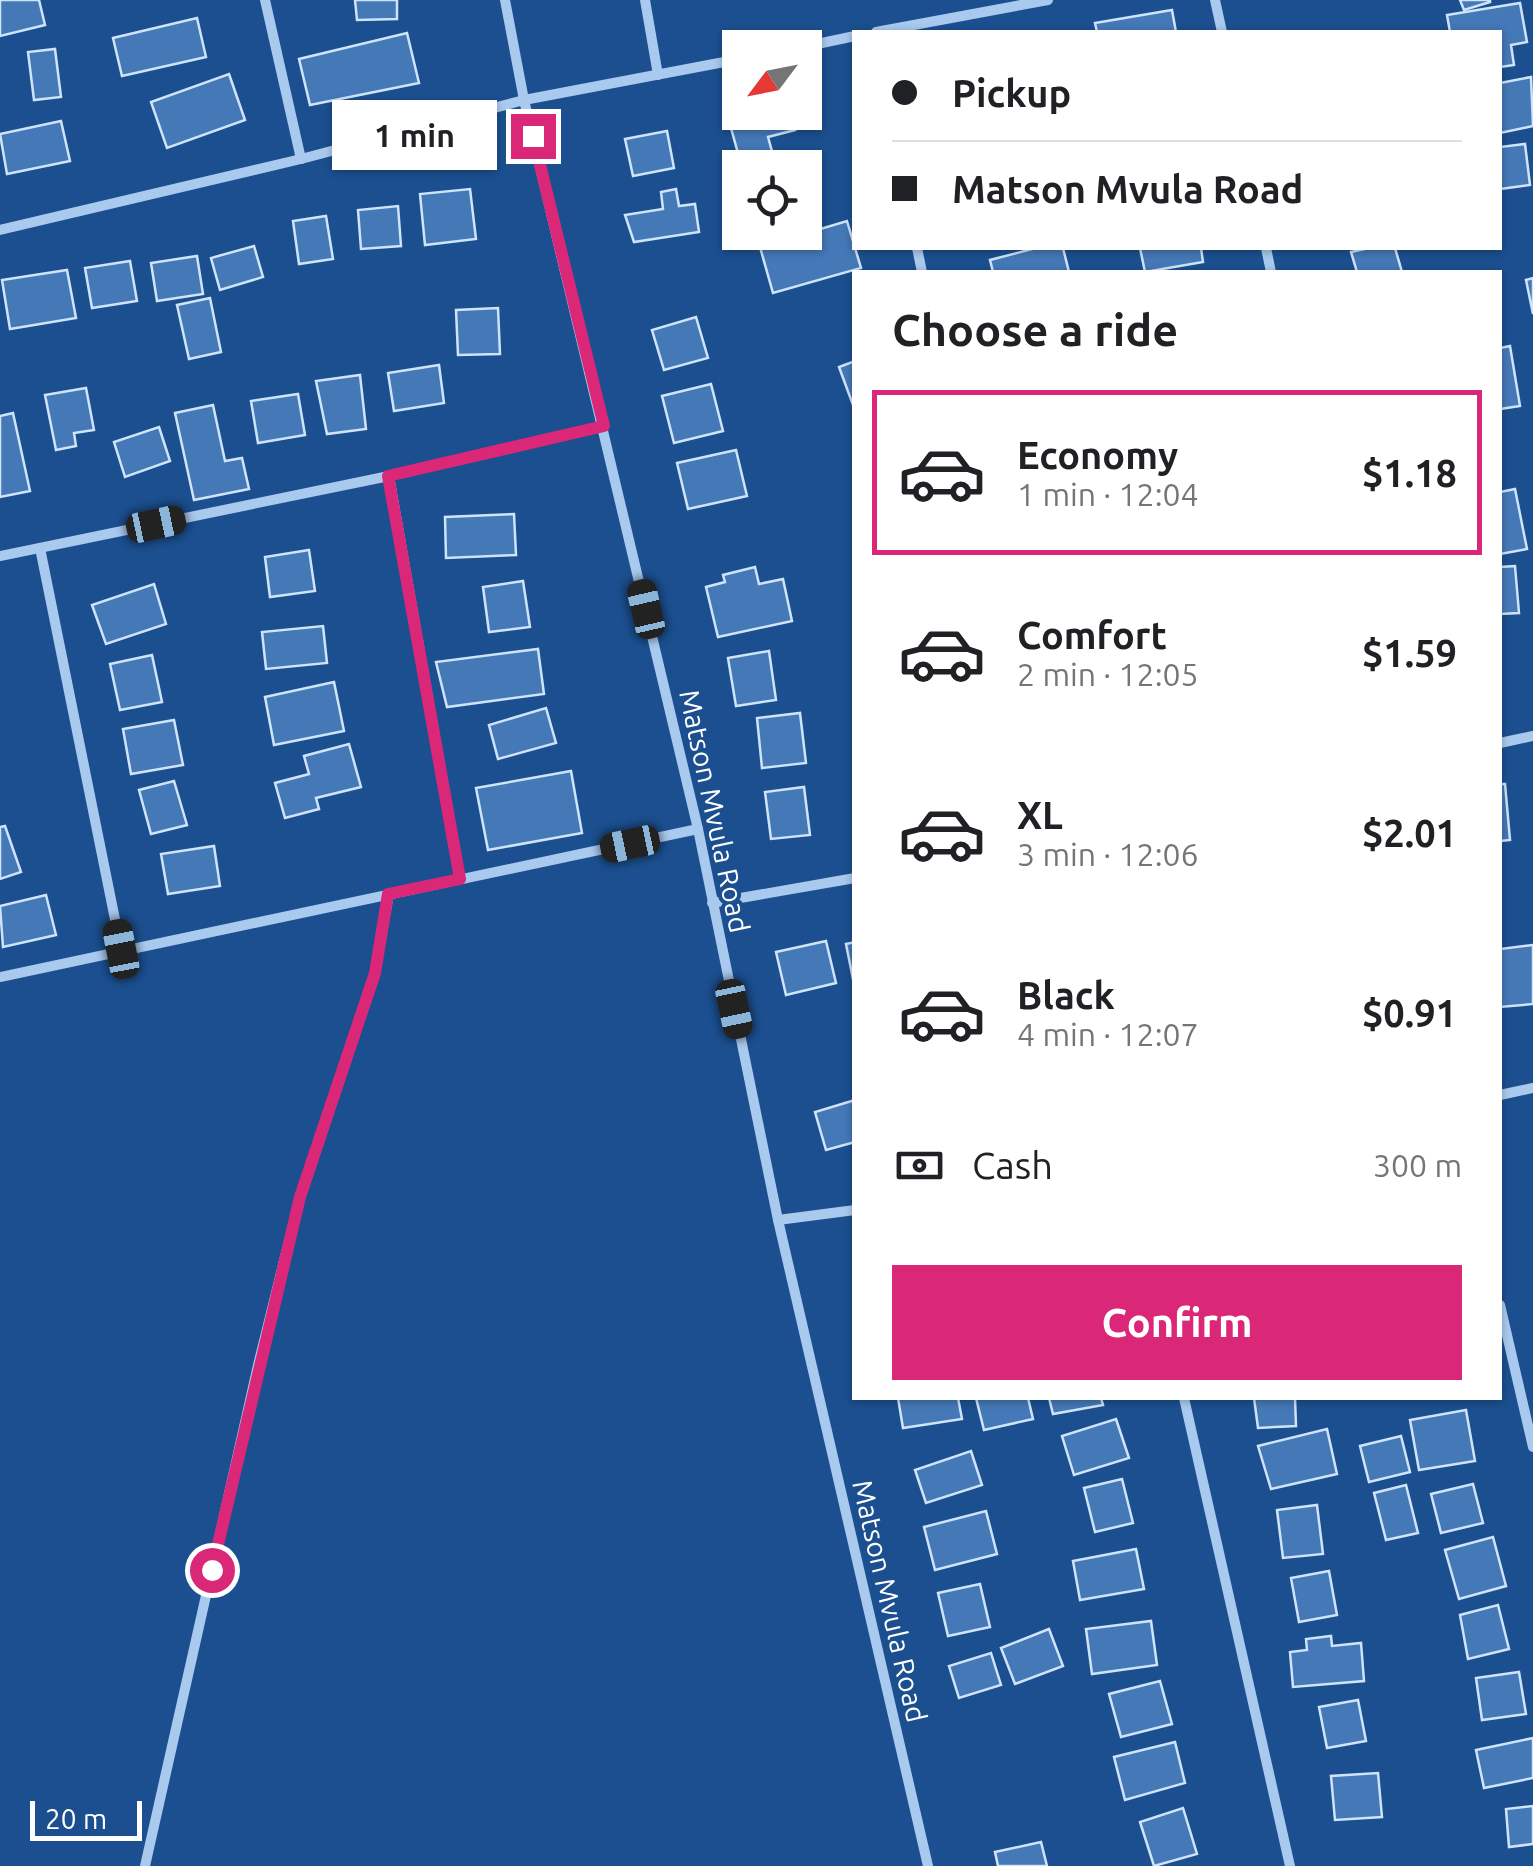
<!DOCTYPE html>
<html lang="en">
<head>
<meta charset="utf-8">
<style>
  :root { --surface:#fff; --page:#f2f2f2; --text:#202124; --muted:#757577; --line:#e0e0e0; --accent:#db2777 }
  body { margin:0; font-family:Ubuntu,sans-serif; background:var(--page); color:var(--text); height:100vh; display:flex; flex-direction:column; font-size:38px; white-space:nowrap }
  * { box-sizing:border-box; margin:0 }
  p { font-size:32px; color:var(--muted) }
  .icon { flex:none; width:55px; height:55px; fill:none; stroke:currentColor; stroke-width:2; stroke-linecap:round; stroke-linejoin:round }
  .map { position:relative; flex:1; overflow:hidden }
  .side { position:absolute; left:852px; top:270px; width:650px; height:1130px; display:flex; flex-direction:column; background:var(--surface); border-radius:0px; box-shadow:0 2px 8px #0004 }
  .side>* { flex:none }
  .banner { position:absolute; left:852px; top:30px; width:650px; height:220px; border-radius:0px; box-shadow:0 2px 8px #0004; display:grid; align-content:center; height:220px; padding:0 40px; background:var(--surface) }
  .needle { width:65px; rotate:238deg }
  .tools { position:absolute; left:722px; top:30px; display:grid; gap:20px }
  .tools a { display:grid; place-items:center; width:100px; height:100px; border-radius:0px; background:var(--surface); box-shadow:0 2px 8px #0004; font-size:50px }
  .scale { position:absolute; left:30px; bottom:25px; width:112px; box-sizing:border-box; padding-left:10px; border:5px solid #fff; border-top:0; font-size:28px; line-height:35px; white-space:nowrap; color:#fff; -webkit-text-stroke:8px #1b4f8f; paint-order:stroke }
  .end { position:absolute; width:45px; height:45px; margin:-22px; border:12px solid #db2777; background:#fff; box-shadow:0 0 0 5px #fff }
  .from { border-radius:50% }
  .bubble { position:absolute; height:70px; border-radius:0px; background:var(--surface); box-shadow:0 2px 8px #0004; font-size:32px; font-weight:600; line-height:70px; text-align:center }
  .car { position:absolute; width:30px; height:60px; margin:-30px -15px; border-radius:12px; box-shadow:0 0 8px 2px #0007; background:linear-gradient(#222 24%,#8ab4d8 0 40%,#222 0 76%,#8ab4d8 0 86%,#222 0) }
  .banner b { display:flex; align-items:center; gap:35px; height:95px; font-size:38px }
  .banner b+b { border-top:2px solid var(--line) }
  .banner i { width:25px; height:25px; background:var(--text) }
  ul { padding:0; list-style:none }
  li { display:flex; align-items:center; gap:30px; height:165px; margin:0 20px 15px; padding:0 20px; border:5px solid transparent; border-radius:0px }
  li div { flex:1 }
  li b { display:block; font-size:38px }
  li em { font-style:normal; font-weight:600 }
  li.current { border-color:var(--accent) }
  li>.icon { width:90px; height:90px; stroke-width:1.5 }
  h2 { padding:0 40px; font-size:45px; line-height:120px }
  .pay { display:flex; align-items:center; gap:25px; height:110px; padding:0 40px; font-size:38px }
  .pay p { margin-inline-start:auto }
  .button { display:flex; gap:20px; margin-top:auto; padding:20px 40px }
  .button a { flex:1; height:115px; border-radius:0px; background:var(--accent); color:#fff; font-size:40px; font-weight:600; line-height:115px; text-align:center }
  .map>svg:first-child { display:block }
  .building { fill:#4478b7; stroke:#cfe3fa; stroke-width:2.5 }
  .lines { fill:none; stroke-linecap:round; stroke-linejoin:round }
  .minor { stroke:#a9c9ee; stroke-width:10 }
  .route { stroke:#db2777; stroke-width:12 }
  .labels { text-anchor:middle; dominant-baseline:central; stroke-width:8; stroke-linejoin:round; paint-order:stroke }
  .street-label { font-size:28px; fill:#fff; stroke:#1b4f8f }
</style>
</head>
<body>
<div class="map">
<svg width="1533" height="1866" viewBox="0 0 1533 1866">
  <rect width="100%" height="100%" fill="#1b4f8f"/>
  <g class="building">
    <polygon points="0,0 39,0 45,25 0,36"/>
    <polygon points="355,0 397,0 397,19 357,20"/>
    <polygon points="1460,0 1490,0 1490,2 1464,10"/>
    <polygon points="1520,3 1527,42 1511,45 1514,65 1500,67 1500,32 1450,32 1447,15"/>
    <polygon points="1172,10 1176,32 1097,32 1095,23"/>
    <polygon points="197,18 206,57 122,76 113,38"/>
    <polygon points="407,33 419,83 310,105 299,59"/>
    <polygon points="55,49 61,97 34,100 28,52"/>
    <polygon points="229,74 245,120 167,148 151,102"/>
    <polygon points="1531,77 1533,126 1500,133 1500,83"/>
    <polygon points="785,112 790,112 795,130 768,137 773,155 741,164 731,128"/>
    <polygon points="61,121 70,161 7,174 0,134"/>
    <polygon points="667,131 674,168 633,176 625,139"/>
    <polygon points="1525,144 1530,185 1500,189 1500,147"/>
    <polygon points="470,189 476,239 425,245 420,194"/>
    <polygon points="676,189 679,206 695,204 699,232 634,242 625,215 663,209 661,192"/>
    <polygon points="398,206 401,246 361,249 358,210"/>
    <polygon points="326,216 333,259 299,264 293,221"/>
    <polygon points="847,221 861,268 773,293 760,247"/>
    <polygon points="254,246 263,277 220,290 211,258"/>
    <polygon points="1036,248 1063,248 1069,272 993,272 990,260"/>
    <polygon points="1140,248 1201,248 1203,262 1145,272"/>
    <polygon points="1369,248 1395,248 1402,272 1357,272 1351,252"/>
    <polygon points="197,256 203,294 157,301 151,263"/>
    <polygon points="130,261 137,301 92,308 85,268"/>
    <polygon points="67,270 76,318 10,329 2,280"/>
    <polygon points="1533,278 1533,314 1526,280"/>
    <polygon points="210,298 221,352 189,359 177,305"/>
    <polygon points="498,308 500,354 458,355 456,310"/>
    <polygon points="696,317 708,358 664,370 652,330"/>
    <polygon points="1510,346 1520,406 1500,409 1500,348"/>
    <polygon points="855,361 855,405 853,405 839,367"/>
    <polygon points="439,365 444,403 394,411 388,373"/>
    <polygon points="360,375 366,429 327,434 316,381"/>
    <polygon points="711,384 723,431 674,443 662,396"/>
    <polygon points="86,388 94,430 74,433 76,446 56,450 45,395"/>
    <polygon points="298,394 305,435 258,443 251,401"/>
    <polygon points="213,405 225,461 242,458 249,489 194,500 175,413"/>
    <polygon points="13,413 30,491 0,497 0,416"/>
    <polygon points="159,427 170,461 125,477 114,442"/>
    <polygon points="736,450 747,496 688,509 677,463"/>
    <polygon points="1515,489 1527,549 1500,554 1500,492"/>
    <polygon points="514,514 516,555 446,558 445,517"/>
    <polygon points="309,550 315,591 270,597 265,557"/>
    <polygon points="1515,566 1519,613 1500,614 1500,567"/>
    <polygon points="755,567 759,584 783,579 792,621 718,637 706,587 725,582 723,575"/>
    <polygon points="523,581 530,627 489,632 483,587"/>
    <polygon points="154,584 166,624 106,644 92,605"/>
    <polygon points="323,626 327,663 266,669 262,632"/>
    <polygon points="538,649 544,694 447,707 436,662"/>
    <polygon points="769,651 776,700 736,706 728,658"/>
    <polygon points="152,655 162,702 120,710 110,664"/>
    <polygon points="334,682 344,731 274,745 265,697"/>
    <polygon points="546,708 556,743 498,759 489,725"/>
    <polygon points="800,713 806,763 762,768 757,718"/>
    <polygon points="174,720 183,765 131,774 123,729"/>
    <polygon points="349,744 361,787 316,798 319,809 285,818 275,783 309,774 304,756"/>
    <polygon points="571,771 582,833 488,850 476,788"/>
    <polygon points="174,781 187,825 151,834 139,790"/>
    <polygon points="1500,784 1505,784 1510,840 1500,841"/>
    <polygon points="804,787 810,835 771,839 765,792"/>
    <polygon points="5,826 21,872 0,879 0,827"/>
    <polygon points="214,846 220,886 168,894 161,854"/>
    <polygon points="46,895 56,935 3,947 0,906"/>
    <polygon points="826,941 836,983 786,995 776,952"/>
    <polygon points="855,942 855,979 853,979 846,944"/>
    <polygon points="1533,945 1533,1004 1500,1007 1500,949"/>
    <polygon points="855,1100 855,1142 826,1150 815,1112"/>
    <polygon points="898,1398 958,1398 962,1419 903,1428"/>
    <polygon points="976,1398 1028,1398 1033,1419 984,1430"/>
    <polygon points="1049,1398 1101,1398 1103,1405 1053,1414"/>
    <polygon points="1254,1398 1295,1398 1296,1426 1258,1428"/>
    <polygon points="1466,1410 1475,1461 1419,1470 1410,1420"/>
    <polygon points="1116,1419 1129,1458 1074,1475 1062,1436"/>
    <polygon points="1327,1429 1337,1474 1271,1489 1258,1446"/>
    <polygon points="1401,1436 1410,1472 1369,1482 1360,1446"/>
    <polygon points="971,1451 982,1485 926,1503 915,1470"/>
    <polygon points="1122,1479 1133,1523 1095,1532 1084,1488"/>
    <polygon points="1473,1484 1483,1523 1441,1533 1431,1494"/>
    <polygon points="1406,1485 1418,1533 1386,1540 1374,1493"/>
    <polygon points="1317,1505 1323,1554 1283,1558 1277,1510"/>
    <polygon points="986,1511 997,1554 935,1570 924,1527"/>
    <polygon points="1493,1537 1506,1586 1459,1599 1445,1550"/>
    <polygon points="1136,1549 1144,1589 1080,1600 1073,1561"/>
    <polygon points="1329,1571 1337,1615 1299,1622 1291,1578"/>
    <polygon points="980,1584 990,1627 948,1636 938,1593"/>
    <polygon points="1498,1605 1509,1649 1468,1659 1460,1615"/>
    <polygon points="1151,1621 1157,1665 1092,1674 1086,1629"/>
    <polygon points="1049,1629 1063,1666 1015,1684 1001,1648"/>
    <polygon points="1331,1636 1332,1646 1361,1643 1364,1681 1293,1687 1290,1652 1307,1650 1306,1639"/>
    <polygon points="991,1653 1001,1685 959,1698 949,1666"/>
    <polygon points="1519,1672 1526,1714 1482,1720 1476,1678"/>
    <polygon points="1160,1681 1172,1724 1121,1737 1109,1694"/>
    <polygon points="1358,1700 1366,1741 1327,1748 1319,1707"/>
    <polygon points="1533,1738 1533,1778 1484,1788 1476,1750"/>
    <polygon points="1175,1742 1185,1783 1125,1800 1114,1757"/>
    <polygon points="1378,1773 1382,1817 1335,1820 1331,1776"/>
    <polygon points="1533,1806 1533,1844 1509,1847 1506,1809"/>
    <polygon points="1183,1808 1197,1854 1154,1866 1140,1822"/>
    <polygon points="1041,1842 1047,1866 998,1866 995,1852"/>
  </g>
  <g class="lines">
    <g class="minor">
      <polyline points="265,0 301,159"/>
      <polyline points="505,0 524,100 698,829 778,1220 928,1866"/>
      <polyline points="645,0 658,75"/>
      <polyline points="1215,0 1222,32"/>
      <polyline points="876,32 1048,0"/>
      <polyline points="798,48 855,36"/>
      <polyline points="0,230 301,159 524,100 740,59"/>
      <polyline points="917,248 922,272"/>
      <polyline points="1266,248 1271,272"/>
      <polyline points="389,476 460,879"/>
      <polyline points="40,548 121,949"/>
      <polyline points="0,556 389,476 603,426"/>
      <polyline points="1500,743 1533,736"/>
      <polyline points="712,903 855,878"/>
      <polyline points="0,977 698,829"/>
      <polyline points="1500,1095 1533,1088"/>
      <polyline points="778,1220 855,1210"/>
      <polyline points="1500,1305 1533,1447"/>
      <polyline points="1184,1398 1290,1866"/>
      <polyline points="145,1866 258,1365 300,1197 375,973 389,894"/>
    </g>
  </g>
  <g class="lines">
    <polyline class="route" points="212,1570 300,1197 375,973 388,894 460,879 388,476 604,426 533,136"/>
  </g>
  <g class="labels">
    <g class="street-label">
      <text transform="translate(715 811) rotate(78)">Matson Mvula Road</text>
      <text transform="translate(890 1601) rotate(77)">Matson Mvula Road</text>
    </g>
  </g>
</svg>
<div class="tools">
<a><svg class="needle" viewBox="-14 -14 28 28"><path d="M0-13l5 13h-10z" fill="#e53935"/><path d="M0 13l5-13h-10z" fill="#757577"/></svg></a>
<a><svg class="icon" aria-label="locate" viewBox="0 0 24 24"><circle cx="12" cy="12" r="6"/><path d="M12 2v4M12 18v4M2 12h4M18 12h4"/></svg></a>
</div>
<div class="scale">20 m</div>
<i class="end from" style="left:212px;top:1570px"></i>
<i class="end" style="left:533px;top:136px"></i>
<div class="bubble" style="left:332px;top:100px;width:165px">1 min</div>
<i class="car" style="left:156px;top:524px;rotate:78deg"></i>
<i class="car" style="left:646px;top:609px;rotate:347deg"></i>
<i class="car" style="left:630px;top:844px;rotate:258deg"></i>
<i class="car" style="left:121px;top:949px;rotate:349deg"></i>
<i class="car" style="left:734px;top:1009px;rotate:168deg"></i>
<div class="banner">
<b><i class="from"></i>Pickup</b>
<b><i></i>Matson Mvula Road</b>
</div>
<section class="side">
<h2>Choose a ride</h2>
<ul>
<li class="current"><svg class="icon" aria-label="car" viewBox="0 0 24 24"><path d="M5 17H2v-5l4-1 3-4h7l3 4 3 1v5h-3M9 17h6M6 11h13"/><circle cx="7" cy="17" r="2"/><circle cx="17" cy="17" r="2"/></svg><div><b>Economy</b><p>1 min · 12:04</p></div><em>$1.18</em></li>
<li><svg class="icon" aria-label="car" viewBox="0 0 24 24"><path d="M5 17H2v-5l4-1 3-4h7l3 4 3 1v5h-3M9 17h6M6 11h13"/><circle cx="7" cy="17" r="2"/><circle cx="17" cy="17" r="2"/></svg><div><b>Comfort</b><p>2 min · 12:05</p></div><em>$1.59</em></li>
<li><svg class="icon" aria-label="car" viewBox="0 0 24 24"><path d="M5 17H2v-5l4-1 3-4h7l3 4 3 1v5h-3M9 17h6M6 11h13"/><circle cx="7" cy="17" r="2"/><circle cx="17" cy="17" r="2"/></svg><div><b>XL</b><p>3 min · 12:06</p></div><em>$2.01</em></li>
<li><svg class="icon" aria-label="car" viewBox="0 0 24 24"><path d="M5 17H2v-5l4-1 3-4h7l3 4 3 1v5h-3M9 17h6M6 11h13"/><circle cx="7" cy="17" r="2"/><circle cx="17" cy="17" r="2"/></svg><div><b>Black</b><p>4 min · 12:07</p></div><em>$0.91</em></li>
</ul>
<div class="pay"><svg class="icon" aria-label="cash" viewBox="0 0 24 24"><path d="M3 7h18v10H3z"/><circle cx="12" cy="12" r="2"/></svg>Cash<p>300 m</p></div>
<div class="button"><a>Confirm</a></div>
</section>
</div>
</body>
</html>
